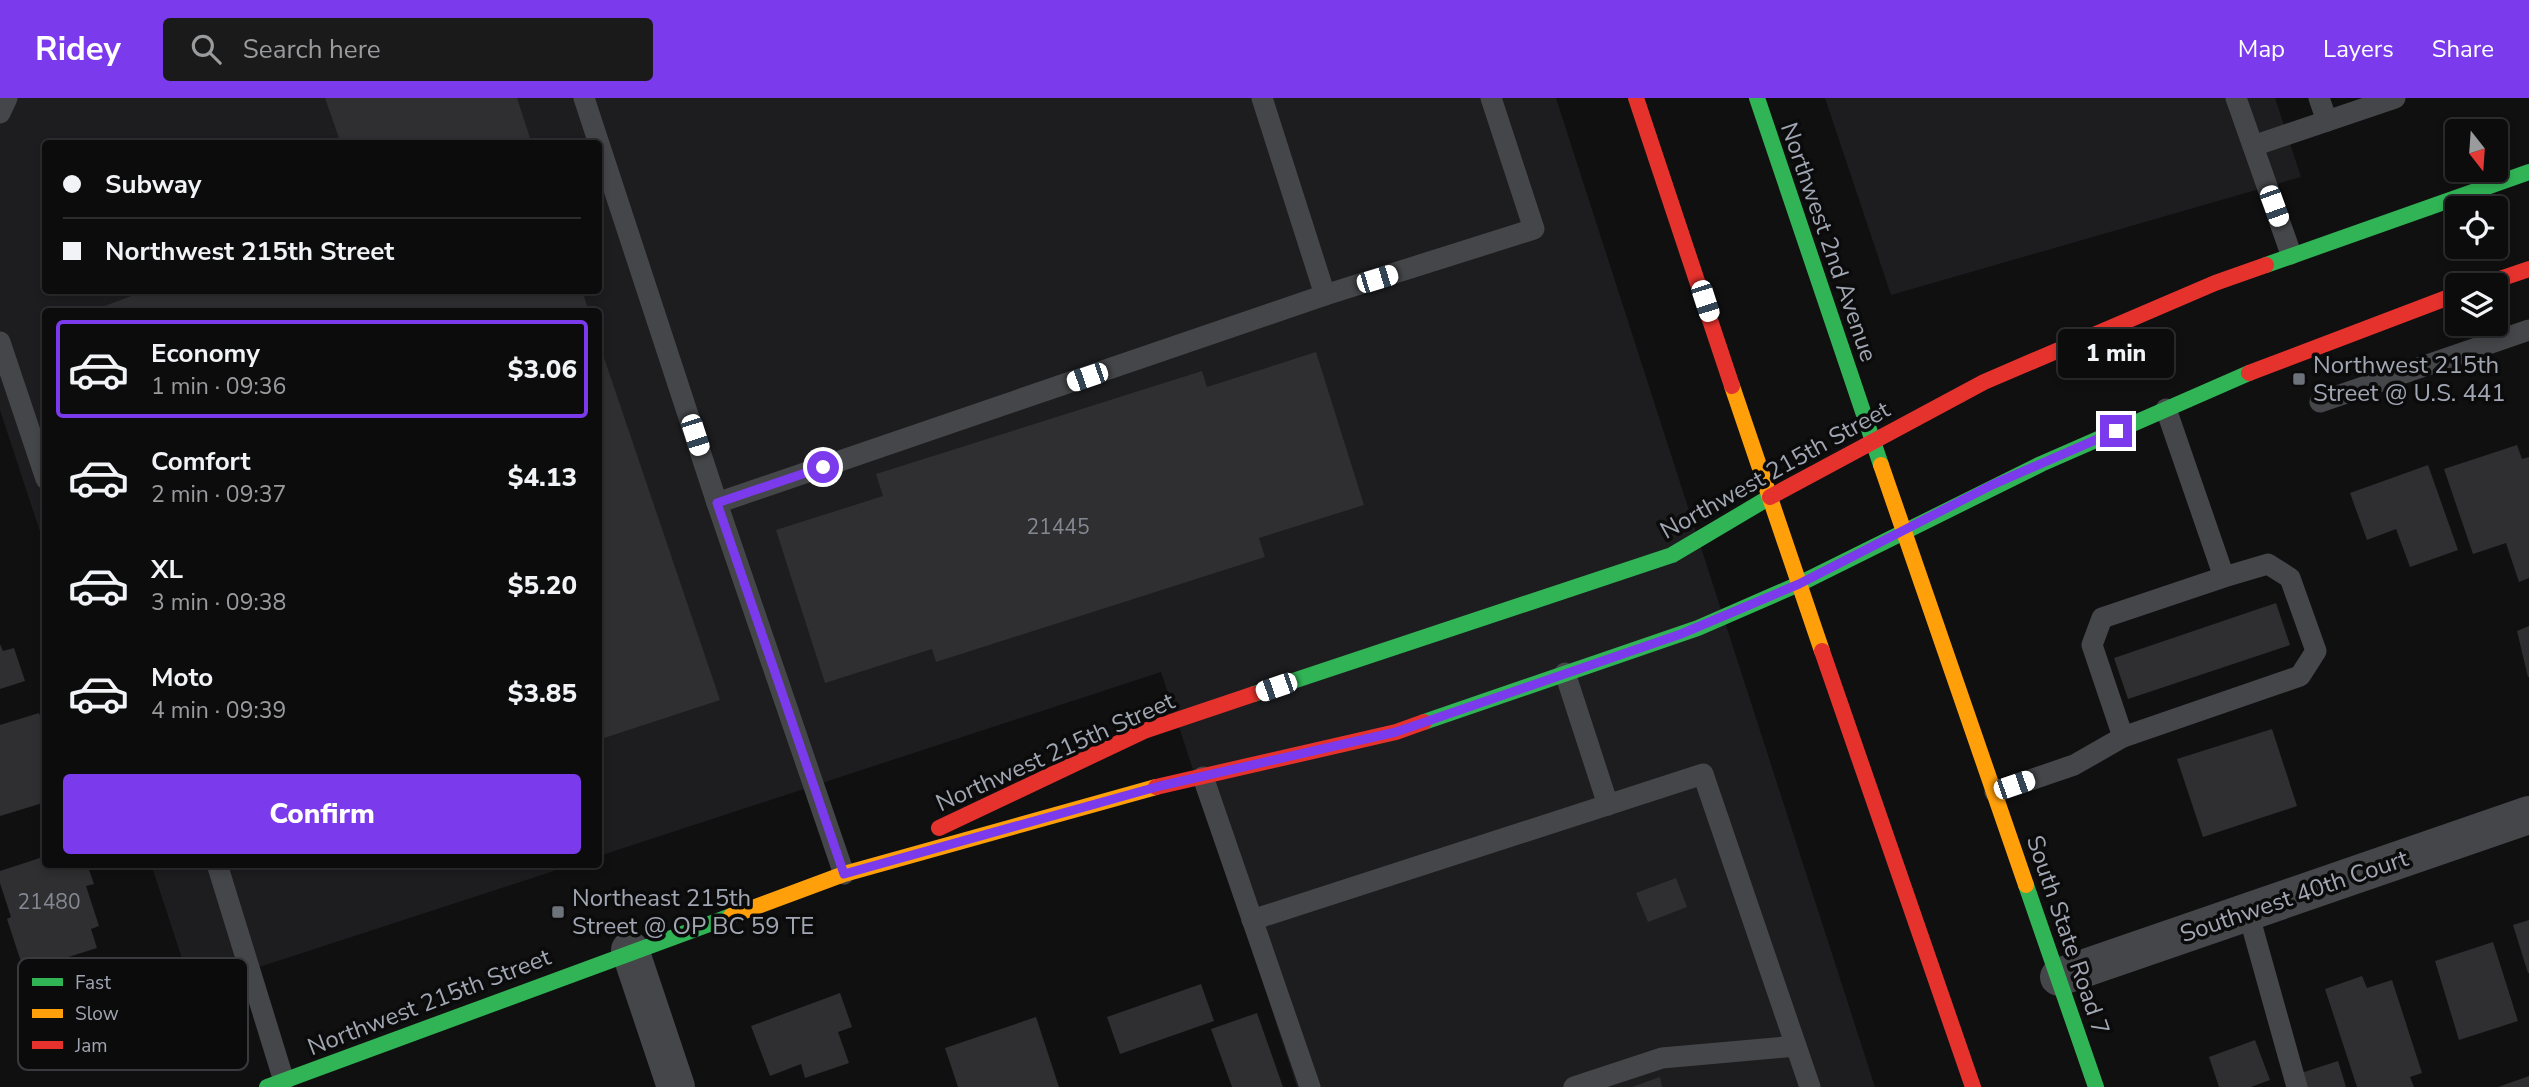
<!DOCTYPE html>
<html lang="en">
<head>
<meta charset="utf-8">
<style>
  :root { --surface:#0c0c0d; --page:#1a1a1b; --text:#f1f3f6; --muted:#9a9b9d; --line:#2c2c2e; --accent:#7c3aed }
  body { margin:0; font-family:"Nunito Sans",sans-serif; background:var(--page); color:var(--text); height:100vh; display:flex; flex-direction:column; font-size:26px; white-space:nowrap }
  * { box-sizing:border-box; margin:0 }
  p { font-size:23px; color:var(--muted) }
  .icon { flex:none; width:38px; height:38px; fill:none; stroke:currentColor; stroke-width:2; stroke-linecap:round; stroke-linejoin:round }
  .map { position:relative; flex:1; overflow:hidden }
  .details { position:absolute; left:42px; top:210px; width:560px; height:560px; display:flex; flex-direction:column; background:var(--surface); border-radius:7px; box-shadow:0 4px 10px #0003,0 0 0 2px var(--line) }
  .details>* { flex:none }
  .banner { position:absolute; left:42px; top:42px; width:560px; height:154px; border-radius:7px; box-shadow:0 4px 10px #0003,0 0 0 2px var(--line); display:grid; align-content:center; height:154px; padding:0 21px; background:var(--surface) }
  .needle { width:46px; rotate:163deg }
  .buttons { position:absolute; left:2445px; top:21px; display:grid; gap:14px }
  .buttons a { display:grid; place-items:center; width:63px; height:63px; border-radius:7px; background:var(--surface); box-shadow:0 4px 10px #0003,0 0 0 2px var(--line); font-size:35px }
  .end { position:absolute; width:32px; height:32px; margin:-16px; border:9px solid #7c3aed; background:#fff; box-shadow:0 0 0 4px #fff }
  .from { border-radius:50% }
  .bubble { position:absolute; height:49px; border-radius:7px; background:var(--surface); box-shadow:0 4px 10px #0003,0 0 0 2px var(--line); font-size:23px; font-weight:800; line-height:49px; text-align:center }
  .car { position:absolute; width:21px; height:42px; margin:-21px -10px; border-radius:9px; box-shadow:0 0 5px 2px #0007; background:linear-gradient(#fff 24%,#345 0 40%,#fff 0 76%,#345 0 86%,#fff 0) }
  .banner b { display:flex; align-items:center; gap:24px; height:66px; font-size:26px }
  .banner b+b { border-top:2px solid var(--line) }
  .banner i { width:18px; height:18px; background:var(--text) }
  ul { padding:12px 0 0; list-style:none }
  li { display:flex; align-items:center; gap:21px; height:98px; margin:0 14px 10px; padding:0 7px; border:4px solid transparent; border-radius:7px }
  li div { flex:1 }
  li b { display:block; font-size:26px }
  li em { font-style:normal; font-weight:800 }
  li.active { border-color:var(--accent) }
  li>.icon { width:63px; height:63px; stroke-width:1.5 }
  .button { display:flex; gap:14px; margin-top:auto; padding:14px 21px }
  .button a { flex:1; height:80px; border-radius:7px; background:var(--accent); color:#fff; font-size:28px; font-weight:800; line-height:80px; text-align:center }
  header { display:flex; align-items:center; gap:42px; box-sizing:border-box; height:98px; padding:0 35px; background:var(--accent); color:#fff }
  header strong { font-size:33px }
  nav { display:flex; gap:38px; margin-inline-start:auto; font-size:24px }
  .search { width:490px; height:63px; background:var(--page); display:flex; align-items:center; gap:18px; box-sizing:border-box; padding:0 24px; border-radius:7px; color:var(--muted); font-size:26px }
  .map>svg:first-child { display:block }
  .built { fill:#1d1d1f; fill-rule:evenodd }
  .building { fill:#2f2f31 }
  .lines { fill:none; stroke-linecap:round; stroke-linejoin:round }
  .lane { stroke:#454649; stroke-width:21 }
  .street { stroke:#454649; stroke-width:38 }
  .fast { stroke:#30b455; stroke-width:16 }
  .slow { stroke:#ff9f0a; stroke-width:16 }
  .jam { stroke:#e5322d; stroke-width:16 }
  .route { stroke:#7c3aed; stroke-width:9 }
  .poi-dot { fill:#6e727a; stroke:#0b0b0c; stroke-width:2.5 }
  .labels { text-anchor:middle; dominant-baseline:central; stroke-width:7; stroke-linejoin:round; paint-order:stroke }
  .number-label { font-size:21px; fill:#848892 }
  .street-label { font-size:24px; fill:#a1a6b3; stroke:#0b0b0c }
  .poi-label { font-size:24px; fill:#a1a6b3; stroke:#0b0b0c; text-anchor:start }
  .key { fill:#0b0b0c; stroke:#383a3e; stroke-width:2 }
  .key-label { font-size:19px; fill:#a1a6b3 }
</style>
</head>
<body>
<header>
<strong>Ridey</strong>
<div class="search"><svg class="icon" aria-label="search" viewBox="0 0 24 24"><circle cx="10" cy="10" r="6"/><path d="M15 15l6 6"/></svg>Search here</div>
<nav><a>Map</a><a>Layers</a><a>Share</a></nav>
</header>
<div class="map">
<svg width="2529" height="989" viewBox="0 0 2529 989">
  <rect width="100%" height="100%" fill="#101011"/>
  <g class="built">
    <path d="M0,0H1556L1875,989H1297L1161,574L599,758L598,214H46L45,449L0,312ZM46,46H598V192H46Z"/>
    <polygon points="1825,0 2275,0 2301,79 1891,197"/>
    <polygon points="151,766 572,767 192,891"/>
  </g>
  <g class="building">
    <polygon points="325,0 517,0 532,46 341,46"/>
    <polygon points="147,192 582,192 589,214 89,214"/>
    <polygon points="598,242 720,602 598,642"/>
    <polygon points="1316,254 1364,407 1259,440 1265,459 936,564 932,551 825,585 776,432 883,398 876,376 1202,273 1207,289"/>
    <polygon points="2517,347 2522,361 2529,359 2529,480 2519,484 2506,445 2473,456 2444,371"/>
    <polygon points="2428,367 2458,452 2410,469 2396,431 2367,442 2350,395"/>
    <polygon points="2276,505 2290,547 2128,601 2114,560"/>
    <polygon points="2529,528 2529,579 2528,579 2517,533"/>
    <polygon points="0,546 3,553 14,550 25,583 0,591"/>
    <polygon points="39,615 46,634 46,704 0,718 0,627"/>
    <polygon points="2272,631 2297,708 2203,739 2177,661"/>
    <polygon points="46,758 46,766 87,766 94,786 86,788 99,828 91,831 97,850 24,873 7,821 11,819 0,785 0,773"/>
    <polygon points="1676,780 1687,809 1648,824 1636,795"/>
    <polygon points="2529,822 2529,875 2528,875 2513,827"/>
    <polygon points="2493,844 2518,923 2459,942 2435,863"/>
    <polygon points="2362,878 2367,890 2392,882 2422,975 2410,979 2414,989 2357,989 2325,891"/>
    <polygon points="1201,886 1214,923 1120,956 1107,919"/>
    <polygon points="840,895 852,929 838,934 849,965 805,980 801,966 770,978 751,928"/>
    <polygon points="1257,915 1283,989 1232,989 1211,931"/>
    <polygon points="1036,919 1059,989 958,989 945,950"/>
    <polygon points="2255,942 2270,982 2251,989 2219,989 2209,959"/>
    <polygon points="2338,963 2346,989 2305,989 2301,975"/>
    <polygon points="2529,978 2529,989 2498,989"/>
    <polygon points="1660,979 1662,989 1632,989"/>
  </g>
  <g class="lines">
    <g class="lane">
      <polyline points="584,0 717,405 844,776"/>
      <polyline points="2236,0 2291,156"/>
      <polyline points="2319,0 2327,23"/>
      <polyline points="0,15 7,0"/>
      <polyline points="2253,48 2395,0"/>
      <polyline points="1325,197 1534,131 1491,0"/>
      <polyline points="0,244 46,381"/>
      <polyline points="2320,304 2529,232"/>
      <polyline points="2166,311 2224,479 2102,520 2092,547 2123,639 2300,578 2316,553 2290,480 2268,466 2224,479"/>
      <polyline points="717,405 1325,197 1262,0"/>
      <polyline points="1565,575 1608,707"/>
      <polyline points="1203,679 1310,989"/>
      <polyline points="1995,694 2074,667 2123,639"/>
      <polyline points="217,766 284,983"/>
      <polyline points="2248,814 2297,989"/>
      <polyline points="1252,822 1703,676 1810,989"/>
      <polyline points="1574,989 1662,960 1796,948"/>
    </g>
    <g class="street">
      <polyline points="630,852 676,989"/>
      <polyline points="2059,879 2529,717"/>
    </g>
    <g class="fast">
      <polyline points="1757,0 1881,367"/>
      <polyline points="2266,167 2529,74"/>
      <polyline points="1799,486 2041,366 2249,275"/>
      <polyline points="1254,596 1672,457 1770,399"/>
      <polyline points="1424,624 1698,530 1799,486"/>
      <polyline points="2026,787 2096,989"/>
      <polyline points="267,989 731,818"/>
    </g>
    <g class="slow">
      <polyline points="1732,288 1822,553"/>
      <polyline points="1881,367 2026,787"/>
      <polyline points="731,818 844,776 1156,689"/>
    </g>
    <g class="jam">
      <polyline points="1636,0 1732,288"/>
      <polyline points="2482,187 2529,171"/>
      <polyline points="2249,275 2457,196"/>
      <polyline points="1770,399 1984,284 2215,185 2266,167"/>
      <polyline points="1822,553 1973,989"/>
      <polyline points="1156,689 1396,634 1424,624"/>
      <polyline points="939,730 1144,633 1254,596"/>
    </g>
  </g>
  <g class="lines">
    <polyline class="route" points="823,369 717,405 844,776 1160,688 1396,634 1681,536 1799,486 1992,387 2116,333"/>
  </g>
  <g class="poi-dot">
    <rect x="2292" y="274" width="14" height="14" rx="3.5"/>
    <rect x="551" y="807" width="14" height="14" rx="3.5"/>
  </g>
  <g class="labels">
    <g class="number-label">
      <text x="1058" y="429">21445</text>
      <text x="49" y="804">21480</text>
    </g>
    <g class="street-label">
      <text transform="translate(1829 144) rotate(71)">Northwest 2nd Avenue</text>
      <text transform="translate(1775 372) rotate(-29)">Northwest 215th Street</text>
      <text transform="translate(1055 654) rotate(-24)">Northwest 215th Street</text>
      <text transform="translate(2294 798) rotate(-19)">Southwest 40th Court</text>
      <text transform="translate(2068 837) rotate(71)">South State Road 7</text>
      <text transform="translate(429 904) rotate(-21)">Northwest 215th Street</text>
    </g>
    <g class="poi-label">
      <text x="2313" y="267">Northwest 215th<tspan x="2313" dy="28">Street @ U.S. 441</tspan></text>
      <text x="572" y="800">Northeast 215th<tspan x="572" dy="28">Street @ OP BC 59 TE</tspan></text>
    </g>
  </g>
  <rect x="18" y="860" width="230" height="112" rx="10" class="key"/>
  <rect x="32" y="880" width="31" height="8" fill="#30b455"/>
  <rect x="32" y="911" width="31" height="9" fill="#ff9f0a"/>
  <rect x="32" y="943" width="31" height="8" fill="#e5322d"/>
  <g class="key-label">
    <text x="75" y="891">Fast</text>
    <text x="75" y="922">Slow</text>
    <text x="75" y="954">Jam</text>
  </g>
</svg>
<div class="buttons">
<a><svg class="needle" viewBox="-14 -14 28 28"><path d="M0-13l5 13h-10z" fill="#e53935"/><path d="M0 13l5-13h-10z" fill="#9a9b9d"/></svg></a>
<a><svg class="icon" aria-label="locate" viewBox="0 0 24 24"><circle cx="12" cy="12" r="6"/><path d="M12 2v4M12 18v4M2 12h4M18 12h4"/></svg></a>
<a><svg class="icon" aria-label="layers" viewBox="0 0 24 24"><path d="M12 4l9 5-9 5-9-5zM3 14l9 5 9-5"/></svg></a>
</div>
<i class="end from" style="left:823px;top:369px"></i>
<i class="end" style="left:2116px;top:333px"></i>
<div class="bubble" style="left:2058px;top:231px;width:116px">1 min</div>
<i class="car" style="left:2274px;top:108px;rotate:160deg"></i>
<i class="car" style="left:1377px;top:181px;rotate:73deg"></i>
<i class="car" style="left:1705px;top:203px;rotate:162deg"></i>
<i class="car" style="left:1087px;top:279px;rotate:251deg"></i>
<i class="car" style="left:695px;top:337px;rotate:162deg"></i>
<i class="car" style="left:1276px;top:589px;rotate:251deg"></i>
<i class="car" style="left:2014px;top:687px;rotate:71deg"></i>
<div class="banner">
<b><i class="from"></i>Subway</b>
<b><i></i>Northwest 215th Street</b>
</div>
<section class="details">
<ul>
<li class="active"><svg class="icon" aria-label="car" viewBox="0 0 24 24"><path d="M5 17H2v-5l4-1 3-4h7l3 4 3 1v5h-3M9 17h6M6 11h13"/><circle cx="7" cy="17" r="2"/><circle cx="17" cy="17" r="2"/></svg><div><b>Economy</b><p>1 min · 09:36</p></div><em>$3.06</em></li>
<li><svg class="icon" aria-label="car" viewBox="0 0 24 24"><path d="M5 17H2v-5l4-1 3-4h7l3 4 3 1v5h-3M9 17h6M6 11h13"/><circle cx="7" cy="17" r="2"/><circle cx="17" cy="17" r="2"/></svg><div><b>Comfort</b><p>2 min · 09:37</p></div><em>$4.13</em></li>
<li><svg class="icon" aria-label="car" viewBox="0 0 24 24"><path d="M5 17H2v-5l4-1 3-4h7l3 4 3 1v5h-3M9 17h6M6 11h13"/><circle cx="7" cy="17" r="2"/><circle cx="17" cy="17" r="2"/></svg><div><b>XL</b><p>3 min · 09:38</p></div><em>$5.20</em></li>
<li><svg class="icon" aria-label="car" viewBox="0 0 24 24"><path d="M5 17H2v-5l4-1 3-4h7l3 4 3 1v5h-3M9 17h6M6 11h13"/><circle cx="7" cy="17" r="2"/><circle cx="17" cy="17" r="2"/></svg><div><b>Moto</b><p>4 min · 09:39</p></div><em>$3.85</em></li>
</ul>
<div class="button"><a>Confirm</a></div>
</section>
</div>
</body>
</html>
